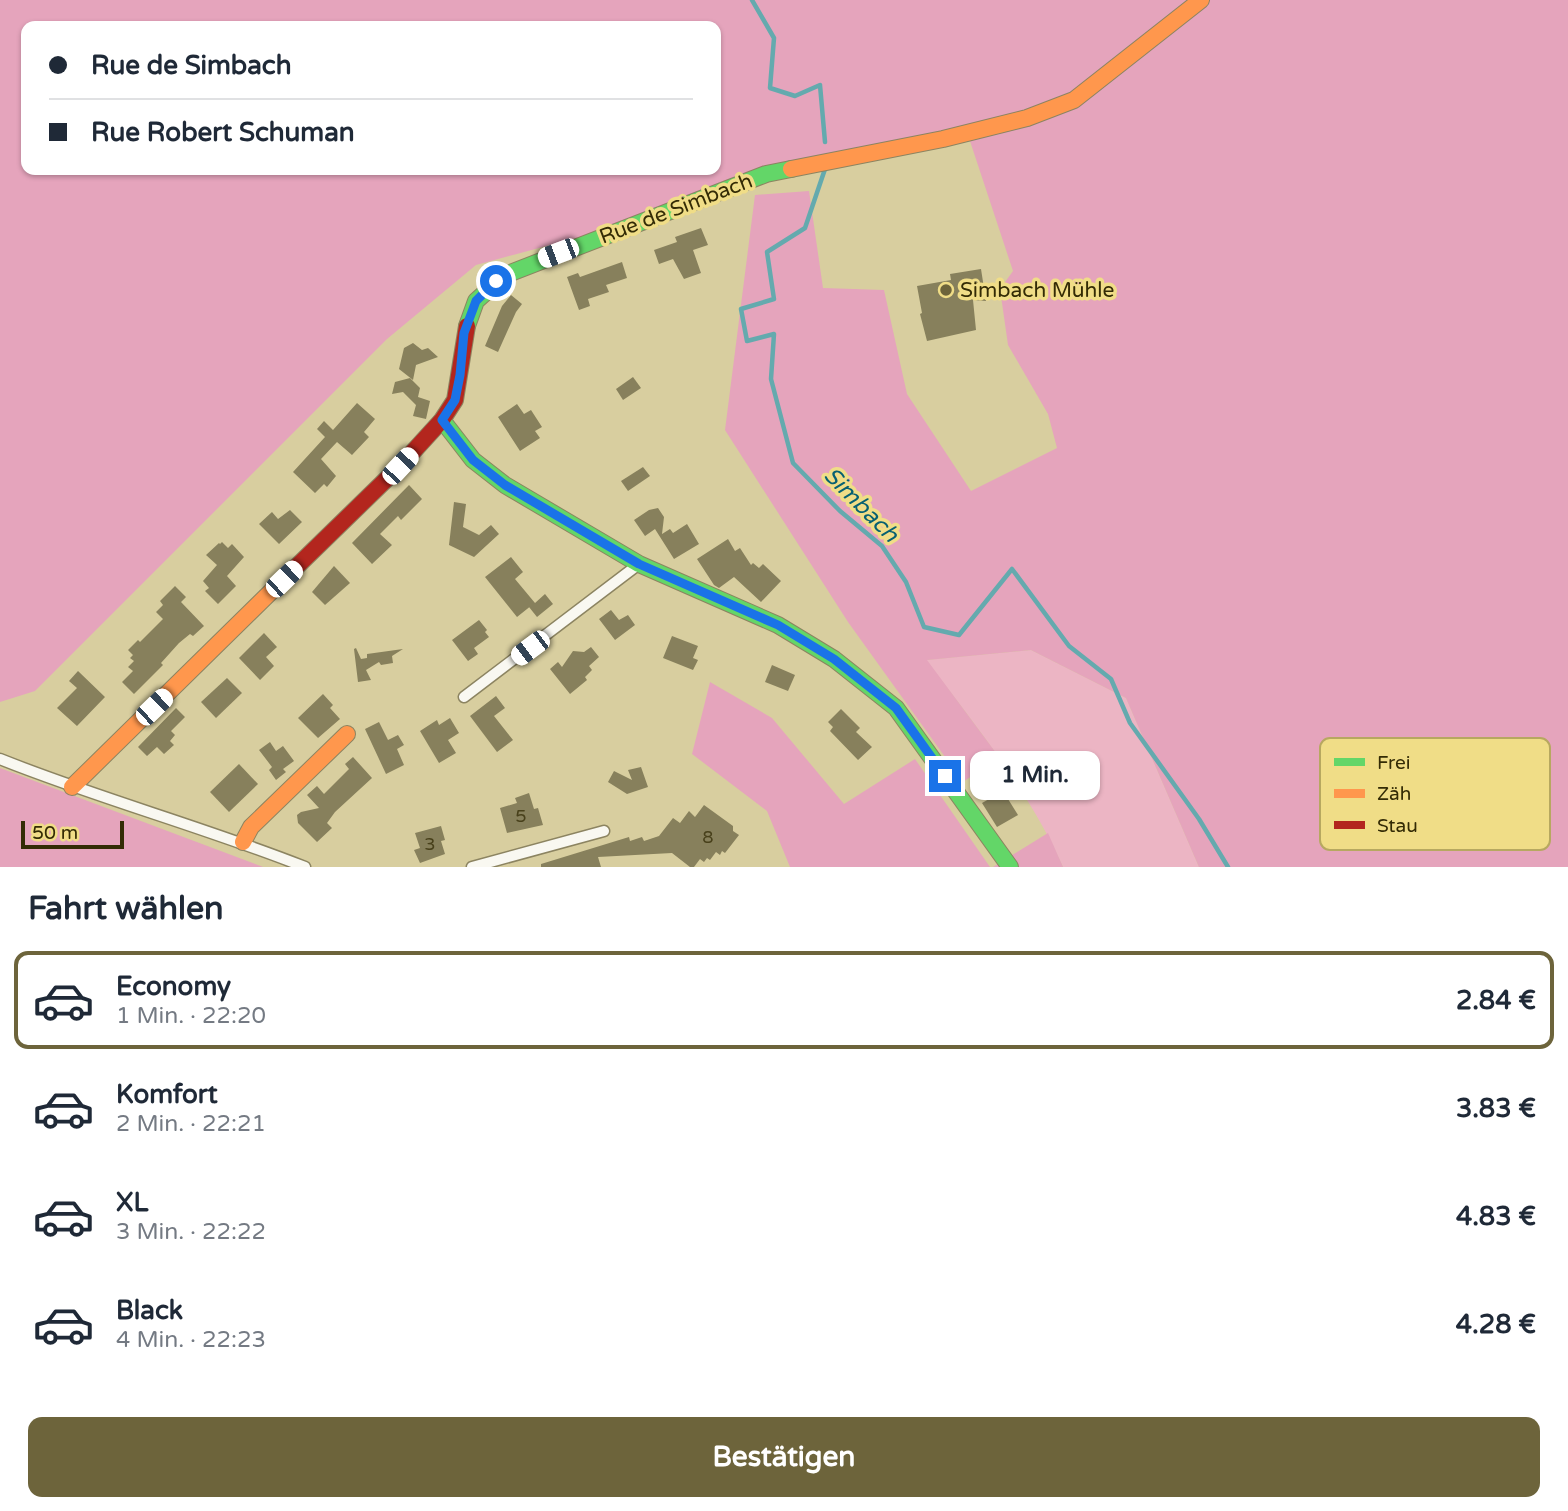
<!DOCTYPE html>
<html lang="de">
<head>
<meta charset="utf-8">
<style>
  :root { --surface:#fff; --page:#f6f6f7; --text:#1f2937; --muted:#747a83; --line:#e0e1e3; --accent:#6d643b }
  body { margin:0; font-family:"Varela Round",sans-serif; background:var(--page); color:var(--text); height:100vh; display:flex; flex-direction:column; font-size:26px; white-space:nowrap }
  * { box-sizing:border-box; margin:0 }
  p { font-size:23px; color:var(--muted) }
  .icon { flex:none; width:38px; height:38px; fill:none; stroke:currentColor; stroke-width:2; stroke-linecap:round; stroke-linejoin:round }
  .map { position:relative; height:867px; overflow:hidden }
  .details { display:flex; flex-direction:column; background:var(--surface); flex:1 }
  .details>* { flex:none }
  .top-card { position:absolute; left:21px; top:21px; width:700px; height:154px; border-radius:14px; box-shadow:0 2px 5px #0004; display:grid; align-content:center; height:154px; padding:0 28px; background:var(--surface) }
  .scale { position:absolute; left:21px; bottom:18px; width:103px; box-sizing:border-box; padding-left:7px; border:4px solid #332b05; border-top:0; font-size:19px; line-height:24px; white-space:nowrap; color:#332b05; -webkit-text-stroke:5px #f0dd87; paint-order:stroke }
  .end { position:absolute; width:32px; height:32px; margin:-16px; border:9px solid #1a73e8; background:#fff; box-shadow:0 0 0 4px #fff }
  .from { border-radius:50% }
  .bubble { position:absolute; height:49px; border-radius:14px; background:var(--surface); box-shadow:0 2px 5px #0004; font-size:23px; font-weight:800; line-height:49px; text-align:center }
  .car { position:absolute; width:21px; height:42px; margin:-21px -10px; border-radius:9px; box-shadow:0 0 5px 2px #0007; background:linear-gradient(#fff 24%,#345 0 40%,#fff 0 76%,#345 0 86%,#fff 0) }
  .top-card b { display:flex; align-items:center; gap:24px; height:66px; font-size:26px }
  .top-card b+b { border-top:2px solid var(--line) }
  .top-card i { width:18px; height:18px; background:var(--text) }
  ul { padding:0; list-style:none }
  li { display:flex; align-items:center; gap:21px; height:98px; margin:0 14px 10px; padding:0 14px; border:4px solid transparent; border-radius:14px }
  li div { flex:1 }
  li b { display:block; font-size:26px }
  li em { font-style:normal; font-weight:800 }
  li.current { border-color:var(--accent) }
  li>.icon { width:63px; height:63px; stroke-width:1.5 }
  h2 { padding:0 28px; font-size:32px; line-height:84px }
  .action { display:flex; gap:14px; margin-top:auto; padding:14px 28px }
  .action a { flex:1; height:80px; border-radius:14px; background:var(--accent); color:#fff; font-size:28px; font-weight:800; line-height:80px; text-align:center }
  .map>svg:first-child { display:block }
  .green { fill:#ecb5c4 }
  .forest { fill:#e5a4bc; fill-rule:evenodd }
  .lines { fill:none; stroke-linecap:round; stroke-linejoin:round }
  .stream { stroke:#64aaae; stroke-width:4.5 }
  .building { fill:#87805c }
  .street-casing { stroke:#8c8461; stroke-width:13 }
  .fast-casing { stroke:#8c8461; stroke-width:18 }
  .slow-casing { stroke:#8c8461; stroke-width:18 }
  .jam-casing { stroke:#8c8461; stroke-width:18 }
  .street { stroke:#f9f8f1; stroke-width:10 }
  .fast { stroke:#63d668; stroke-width:16 }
  .slow { stroke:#ff974d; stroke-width:16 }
  .jam { stroke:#b3261e; stroke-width:16 }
  .route { stroke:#1a73e8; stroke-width:9 }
  .poi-dot { fill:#6d643b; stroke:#f0dd87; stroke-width:2.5 }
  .labels { text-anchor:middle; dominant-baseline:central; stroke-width:7; stroke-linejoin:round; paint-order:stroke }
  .number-label { font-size:18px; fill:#48401b }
  .street-label { font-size:21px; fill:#332b05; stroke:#f0dd87 }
  .poi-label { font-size:21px; fill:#332b05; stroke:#f0dd87; text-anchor:start }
  .water-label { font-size:23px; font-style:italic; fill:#076072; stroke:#f0dd87 }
  .key { fill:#f0dd87; stroke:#b7a860; stroke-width:2 }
  .key-label { font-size:19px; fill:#332b05 }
</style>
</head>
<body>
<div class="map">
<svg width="1568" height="867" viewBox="0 0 1568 867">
  <rect width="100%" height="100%" fill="#d8ce9f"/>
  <path class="green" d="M1031,650L1126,698L1199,867H1063C1029,791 976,726 926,660Z"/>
  <g class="forest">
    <path d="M0,0H1568V867H1199L1126,698L1031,650L927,660L999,757L963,782L848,622L725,430L755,195L809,191L823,288L884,290L907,394L971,491L1057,448L1048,414L1008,345L1000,289L1013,271L967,132L826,158L665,214L476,265L387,339L35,691L0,702ZM26,26H716V170H26Z"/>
    <polygon points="710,682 772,718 844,804 915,759 990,867 790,867 767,811 692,754"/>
    <polygon points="0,768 242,859 263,867 0,867"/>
    <polygon points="1048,833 1063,867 993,867"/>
  </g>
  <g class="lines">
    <g class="stream">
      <polyline points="752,0 774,38 770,88 795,96 820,85 825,142"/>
      <polyline points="825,169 805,228 767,252 774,299 741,309 747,341 774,334 771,379 793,463 840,511 882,546 906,582 924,627 959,635 1012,569 1069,646 1111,679 1130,723 1199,819 1228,867"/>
    </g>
  </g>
  <g class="building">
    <polygon points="701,228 708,245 693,250 701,273 684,279 673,259 659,264 654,250 677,242 675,237"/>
    <polygon points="622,262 627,278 606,285 609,292 588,299 590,306 579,310 567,277 578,273 580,277"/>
    <polygon points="981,269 986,301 973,300 976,330 927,341 920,314 922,313 917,286 951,280 950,274"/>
    <polygon points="511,295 522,304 516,312 498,352 485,346 502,306"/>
    <polygon points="413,343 422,350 428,348 438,357 416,365 413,380 399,369 404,348"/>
    <polygon points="633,377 641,388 623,400 616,389"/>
    <polygon points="410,378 420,388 418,397 430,401 426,419 413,416 416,405 403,392 392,394 395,382"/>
    <polygon points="357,403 375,419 364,432 369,437 352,455 337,442 321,459 336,476 327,487 324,484 315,493 293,472 325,437 317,429 324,421 333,430"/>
    <polygon points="517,404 524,414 531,410 542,427 535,431 540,438 520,451 498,417"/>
    <polygon points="643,467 650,476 628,491 621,481"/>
    <polygon points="409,485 422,499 401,520 398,516 380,534 392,545 372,564 352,543"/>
    <polygon points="454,502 466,504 463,527 479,535 491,525 499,534 474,557 449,545"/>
    <polygon points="658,508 664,517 662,534 670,529 673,533 687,524 699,544 674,559 655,529 645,536 634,520 649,510"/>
    <polygon points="290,510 302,522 279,544 259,524 272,512 278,519"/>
    <polygon points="728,539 735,551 740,548 751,565 753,563 759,568 763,564 781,581 761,602 734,577 719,588 714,585 697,559"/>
    <polygon points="222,542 228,548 232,544 244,557 227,576 236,586 218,604 205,591 209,588 203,581 217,565 206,555 219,543 220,544"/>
    <polygon points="511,557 523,572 515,579 535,603 545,594 553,604 537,617 529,607 532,605 517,617 485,577"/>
    <polygon points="334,566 350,583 325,605 312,592"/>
    <polygon points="175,586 186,597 181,602 204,626 193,636 190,634 179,643 161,663 163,665 134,694 122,682 133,671 128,667 134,661 130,658 133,655 128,650 138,640 140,642 163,619 156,612 163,605 160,601"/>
    <polygon points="611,610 619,620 628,615 635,625 615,640 599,619"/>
    <polygon points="479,620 487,630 485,632 489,637 474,648 478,654 468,661 452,640"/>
    <polygon points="264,633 277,647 266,657 274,666 260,680 239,658"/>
    <polygon points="672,636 698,646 693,658 698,660 693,670 663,658"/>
    <polygon points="591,647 599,657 589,666 592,670 585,677 587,680 570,694 550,669 558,662 562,667 573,651 584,652"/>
    <polygon points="356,648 361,659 367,658 367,654 403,649 392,656 393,663 381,665 379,662 366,670 371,680 358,682 354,649"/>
    <polygon points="772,665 795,675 788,691 765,682"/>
    <polygon points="78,671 105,697 77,726 57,708 77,688 69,681"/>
    <polygon points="227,678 242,693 216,718 201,702"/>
    <polygon points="323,694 333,705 330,708 340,719 318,738 298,718"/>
    <polygon points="496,696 505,708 494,716 513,740 497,752 470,716"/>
    <polygon points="176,708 185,717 171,731 175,735 170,741 174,745 164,754 157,747 147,756 138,747"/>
    <polygon points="841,709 860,728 856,732 872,747 858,760 830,731 833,727 828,722"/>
    <polygon points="450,718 459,733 448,740 456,753 439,763 420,731 437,720 439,725"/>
    <polygon points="379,722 388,740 398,735 404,745 397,749 404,765 386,774 365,729"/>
    <polygon points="270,742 276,751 283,746 294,761 283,769 286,772 276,780 269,770 272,767 259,750"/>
    <polygon points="353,757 372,778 335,812 327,823 332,828 317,842 298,823 297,815 301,812 319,808 307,795 317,786 324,794 349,769 345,764"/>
    <polygon points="239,764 258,784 229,812 210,792"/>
    <polygon points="641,767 648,787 627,794 608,782 614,771 632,780 628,770"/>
    <polygon points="1003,791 1018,815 997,827 982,803"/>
    <polygon points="529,793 534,809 538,808 543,825 507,833 500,808 517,803 515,798"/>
    <polygon points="704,805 733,826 733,831 739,835 725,853 722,851 720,855 716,852 710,860 707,858 704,862 700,859 694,867 690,867 672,853 598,857 601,867 541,867 541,864 629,837 630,841 642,837 644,841 659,836 673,818 680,823 689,811 695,817"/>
    <polygon points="441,826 445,840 441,841 445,854 420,863 414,850 420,848 415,833"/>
  </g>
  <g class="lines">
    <defs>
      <g id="street">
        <polyline points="464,697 639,564"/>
        <path d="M0,759C100,799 204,827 305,867"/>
        <polyline points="472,867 604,831"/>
      </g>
      <g id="fast">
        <polyline points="467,326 476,301 505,275 766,174 791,169"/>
        <polyline points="442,420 473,460 505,485 639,564 778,625 834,659 896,708 1010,867"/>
      </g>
      <g id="slow">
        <polyline points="791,169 943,139 1027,118 1074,100 1201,0"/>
        <polyline points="72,787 289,574"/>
        <polyline points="243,842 251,827 347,734"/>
      </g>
      <polyline id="jam" points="289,574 400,466 442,420 455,400 467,326"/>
    </defs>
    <use href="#street" class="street-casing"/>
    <use href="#fast" class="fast-casing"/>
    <use href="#slow" class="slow-casing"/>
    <use href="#jam" class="jam-casing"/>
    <use href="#street" class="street"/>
    <use href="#fast" class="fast"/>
    <use href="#slow" class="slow"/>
    <use href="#jam" class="jam"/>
  </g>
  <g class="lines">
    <polyline class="route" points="496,281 476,301 464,333 460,375 455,400 442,420 473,460 505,485 639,564 778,625 834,659 896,708 945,776"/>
  </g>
  <circle class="poi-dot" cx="946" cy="290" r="7"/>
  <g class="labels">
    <g class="number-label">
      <text x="521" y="816">5</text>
      <text x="708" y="837">8</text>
      <text x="430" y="844">3</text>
    </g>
    <g class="street-label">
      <text transform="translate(676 209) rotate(-21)">Rue de Simbach</text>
    </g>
    <g class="poi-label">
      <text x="960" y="290">Simbach Mühle</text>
    </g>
    <g class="water-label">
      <text transform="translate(861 505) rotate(45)">Simbach</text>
    </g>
  </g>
  <rect x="1320" y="738" width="230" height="112" rx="10" class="key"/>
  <rect x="1334" y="758" width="31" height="8" fill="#63d668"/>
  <rect x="1334" y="789" width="31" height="9" fill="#ff974d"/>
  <rect x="1334" y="821" width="31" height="8" fill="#b3261e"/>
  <g class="key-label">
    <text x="1377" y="769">Frei</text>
    <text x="1377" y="800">Zäh</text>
    <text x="1377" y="832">Stau</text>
  </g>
</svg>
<div class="scale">50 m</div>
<i class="end from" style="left:496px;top:281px"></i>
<i class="end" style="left:945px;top:776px"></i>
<div class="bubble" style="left:970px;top:751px;width:130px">1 Min.</div>
<i class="car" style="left:558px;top:253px;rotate:249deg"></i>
<i class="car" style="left:400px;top:466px;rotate:43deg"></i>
<i class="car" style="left:284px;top:579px;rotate:46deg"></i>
<i class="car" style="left:530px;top:648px;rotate:233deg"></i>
<i class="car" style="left:154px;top:707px;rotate:46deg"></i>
<div class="top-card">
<b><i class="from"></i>Rue de Simbach</b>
<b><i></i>Rue Robert Schuman</b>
</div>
</div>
<section class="details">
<h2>Fahrt wählen</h2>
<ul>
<li class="current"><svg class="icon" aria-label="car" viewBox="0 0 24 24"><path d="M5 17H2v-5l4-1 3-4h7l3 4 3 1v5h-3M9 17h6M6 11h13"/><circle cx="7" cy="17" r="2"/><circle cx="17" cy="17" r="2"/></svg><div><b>Economy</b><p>1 Min. · 22:20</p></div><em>2.84 €</em></li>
<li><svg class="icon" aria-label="car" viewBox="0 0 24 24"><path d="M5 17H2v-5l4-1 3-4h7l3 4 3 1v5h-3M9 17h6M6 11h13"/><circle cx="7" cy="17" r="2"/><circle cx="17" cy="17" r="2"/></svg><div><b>Komfort</b><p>2 Min. · 22:21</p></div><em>3.83 €</em></li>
<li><svg class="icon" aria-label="car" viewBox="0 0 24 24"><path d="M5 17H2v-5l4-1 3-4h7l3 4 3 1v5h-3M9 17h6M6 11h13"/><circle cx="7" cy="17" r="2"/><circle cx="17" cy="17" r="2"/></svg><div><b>XL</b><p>3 Min. · 22:22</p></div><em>4.83 €</em></li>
<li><svg class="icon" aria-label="car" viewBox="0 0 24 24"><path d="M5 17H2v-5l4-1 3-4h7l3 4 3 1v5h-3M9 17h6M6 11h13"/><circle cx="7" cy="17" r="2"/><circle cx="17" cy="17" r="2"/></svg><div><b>Black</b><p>4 Min. · 22:23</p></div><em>4.28 €</em></li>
</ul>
<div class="action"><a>Bestätigen</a></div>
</section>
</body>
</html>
